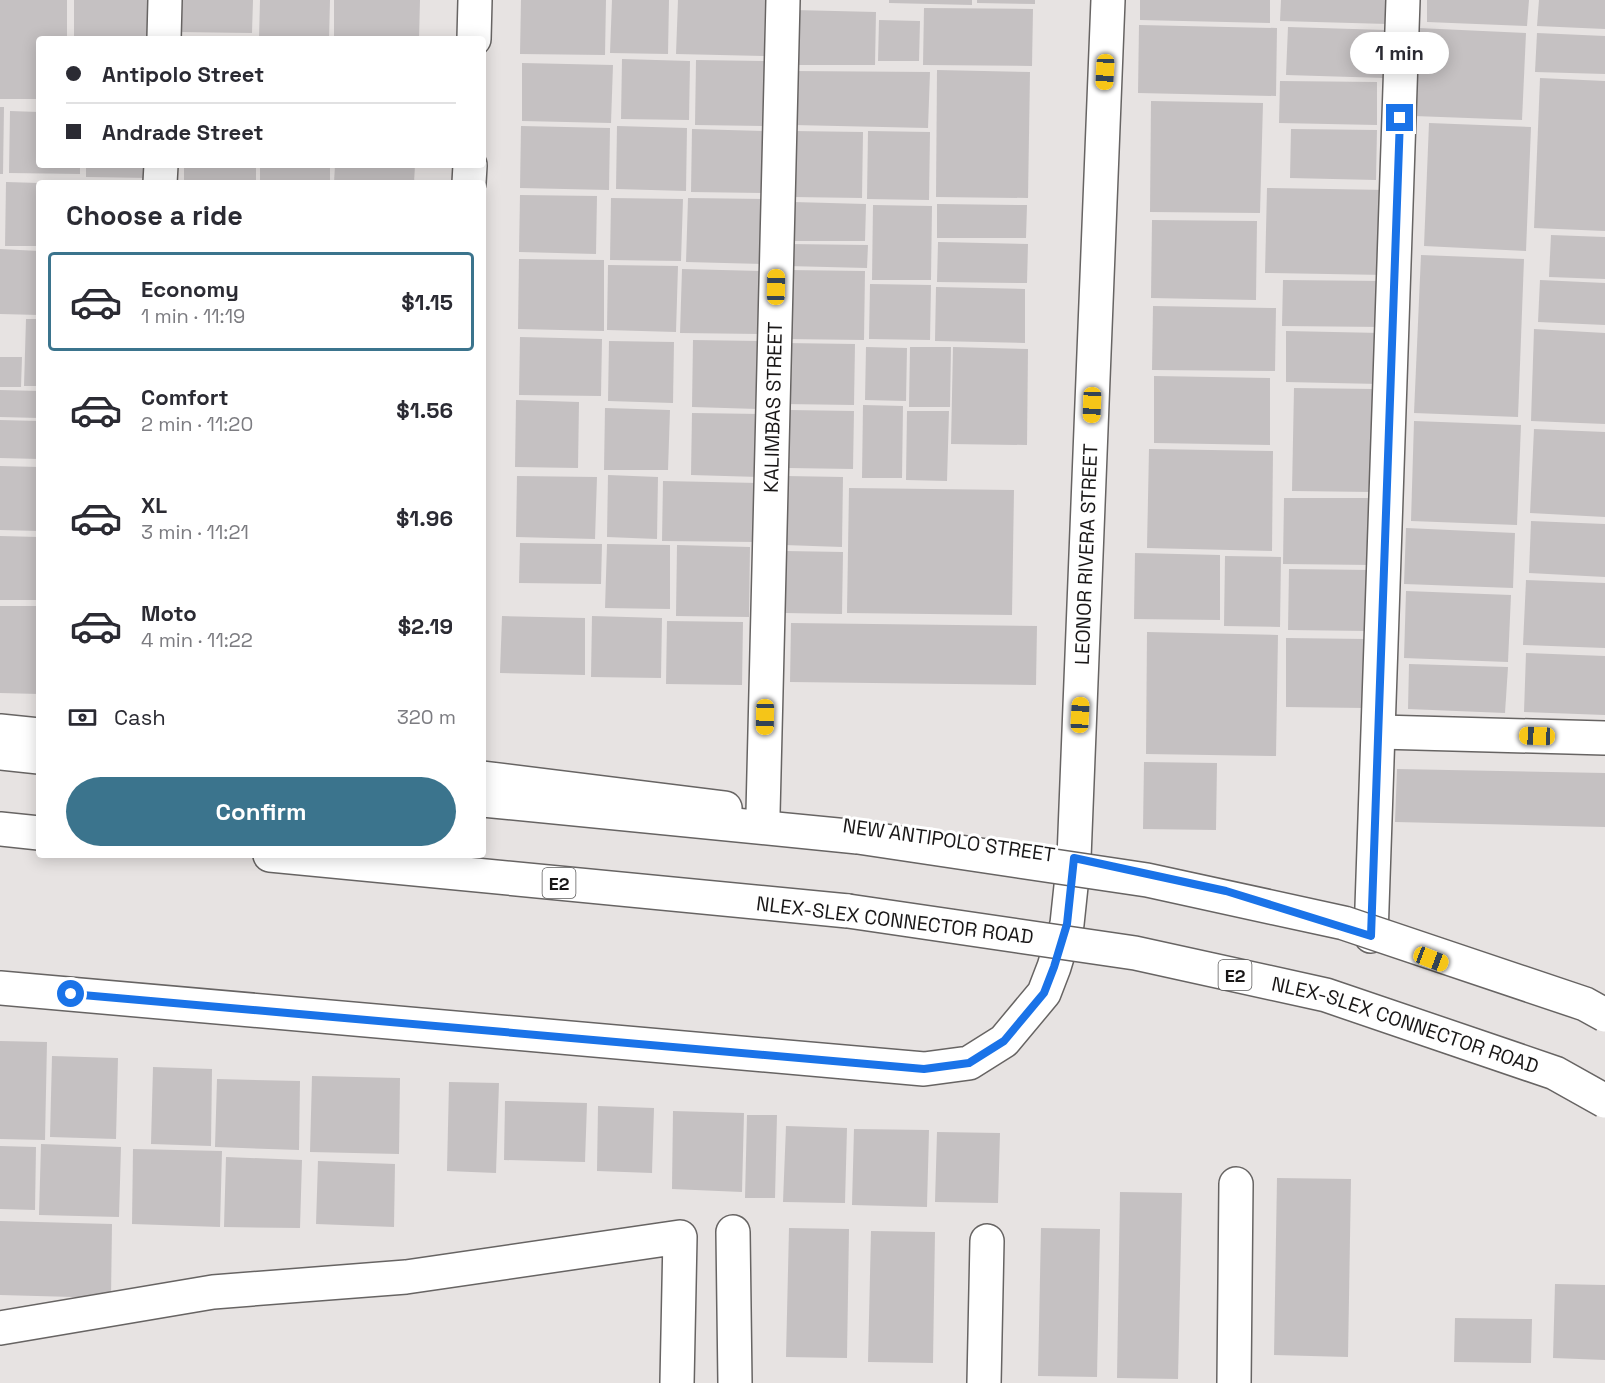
<!DOCTYPE html>
<html lang="en">
<head>
<meta charset="utf-8">
<style>
  :root { --surface:#fff; --page:#f7f7f7; --text:#2b2b33; --muted:#7c7c81; --line:#e1e1e2; --accent:#3b748d }
  body { margin:0; font-family:"Space Grotesk",sans-serif; background:var(--page); color:var(--text); height:100vh; display:flex; flex-direction:column; font-size:22px; white-space:nowrap }
  * { box-sizing:border-box; margin:0 }
  p { font-size:20px; color:var(--muted) }
  .icon { flex:none; width:33px; height:33px; fill:none; stroke:currentColor; stroke-width:2; stroke-linecap:round; stroke-linejoin:round }
  .map { position:relative; flex:1; overflow:hidden }
  .panel { position:absolute; left:36px; top:180px; width:450px; height:678px; display:flex; flex-direction:column; background:var(--surface); border-radius:6px; box-shadow:0 3px 15px #0003 }
  .panel>* { flex:none }
  .top-card { position:absolute; left:36px; top:36px; width:450px; height:132px; border-radius:6px; box-shadow:0 3px 15px #0003; display:grid; align-content:center; height:132px; padding:0 30px; background:var(--surface) }
  .end { position:absolute; width:27px; height:27px; margin:-14px; border:8px solid #1a73e8; background:#fff; box-shadow:0 0 0 3px #fff }
  .from { border-radius:50% }
  .bubble { position:absolute; height:42px; border-radius:21px; background:var(--surface); box-shadow:0 3px 15px #0003; font-size:20px; font-weight:800; line-height:42px; text-align:center }
  .car { position:absolute; width:18px; height:36px; margin:-18px -9px; border-radius:8px; box-shadow:0 0 4px 2px #0007; background:linear-gradient(#f5c518 24%,#345 0 40%,#f5c518 0 76%,#345 0 86%,#f5c518 0) }
  .top-card b { display:flex; align-items:center; gap:21px; height:57px; font-size:22px }
  .top-card b+b { border-top:2px solid var(--line) }
  .top-card i { width:15px; height:15px; background:var(--text) }
  ul { padding:0; list-style:none }
  li { display:flex; align-items:center; gap:18px; height:99px; margin:0 12px 9px; padding:0 18px; border:3px solid transparent; border-radius:6px }
  li div { flex:1 }
  li b { display:block; font-size:22px }
  li em { font-style:normal; font-weight:800 }
  li.active { border-color:var(--accent) }
  li>.icon { width:54px; height:54px; stroke-width:1.5 }
  h2 { padding:0 30px; font-size:27px; line-height:72px }
  .pay { display:flex; align-items:center; gap:15px; height:66px; padding:0 30px; font-size:22px }
  .pay p { margin-inline-start:auto }
  .button { display:flex; gap:12px; margin-top:auto; padding:12px 30px }
  .button a { flex:1; height:69px; border-radius:36px; background:var(--accent); color:#fff; font-size:24px; font-weight:800; line-height:69px; text-align:center }
  .map>svg:first-child { display:block }
  .building { fill:#c5c1c2 }
  .lines { fill:none; stroke-linecap:round; stroke-linejoin:round }
  .minor-casing { stroke:#676463; stroke-width:36 }
  .highway-casing { stroke:#676463; stroke-width:36 }
  .minor { stroke:#fff; stroke-width:33 }
  .highway { stroke:#fff; stroke-width:33 }
  .highway-bridge-casing { stroke:#676463; stroke-width:36; stroke-linecap:butt }
  .highway-bridge { stroke:#fff; stroke-width:33 }
  .route { stroke:#1a73e8; stroke-width:8 }
  .labels { text-anchor:middle; dominant-baseline:central; stroke-width:6; stroke-linejoin:round; paint-order:stroke }
  .shield { fill:#fff; stroke:#5e5d5d; stroke-width:1.5 }
  .shield-label { font-size:18px; font-weight:bold; fill:#191717 }
  .street-label { font-size:20px; fill:#191717; stroke:#fff }
</style>
</head>
<body>
<div class="map">
<svg width="1605" height="1383" viewBox="0 0 1605 1383">
  <rect width="100%" height="100%" fill="#e7e3e2"/>
  <g class="building">
    <polygon points="0,0 67,0 67,39 39,39 39,99 0,99"/>
    <polygon points="74,0 151,0 150,39 74,39"/>
    <polygon points="178,0 253,0 252,33 177,32"/>
    <polygon points="260,0 330,0 329,39 259,38"/>
    <polygon points="334,0 420,0 419,39 334,39"/>
    <polygon points="521,0 606,0 605,55 520,54"/>
    <polygon points="612,0 669,0 668,54 610,53"/>
    <polygon points="678,0 765,0 764,56 676,54"/>
    <polygon points="889,0 972,0 972,5 889,3"/>
    <polygon points="977,0 1035,0 1035,4 977,3"/>
    <polygon points="1140,0 1270,0 1270,23 1140,20"/>
    <polygon points="1281,0 1389,0 1388,24 1280,21"/>
    <polygon points="1427,0 1529,0 1527,26 1427,22"/>
    <polygon points="1539,0 1605,0 1605,29 1537,26"/>
    <polygon points="924,8 1033,9 1032,66 923,65"/>
    <polygon points="794,10 876,12 875,65 793,65"/>
    <polygon points="879,20 920,21 919,61 878,61"/>
    <polygon points="1139,25 1277,28 1276,96 1138,93"/>
    <polygon points="1288,27 1386,30 1385,78 1286,75"/>
    <polygon points="1418,28 1526,33 1522,120 1414,116"/>
    <polygon points="1537,33 1605,36 1605,74 1535,72"/>
    <polygon points="622,59 690,61 689,120 621,119"/>
    <polygon points="696,60 767,61 767,126 695,125"/>
    <polygon points="522,63 613,65 611,123 522,121"/>
    <polygon points="937,70 1030,72 1028,198 936,197"/>
    <polygon points="793,71 930,72 928,128 793,125"/>
    <polygon points="1540,78 1605,81 1605,231 1534,228"/>
    <polygon points="1280,81 1377,82 1377,125 1279,123"/>
    <polygon points="1151,101 1263,103 1260,213 1150,212"/>
    <polygon points="0,107 4,107 3,174 0,174"/>
    <polygon points="10,111 39,112 39,165 80,165 80,174 9,173"/>
    <polygon points="1429,123 1531,127 1526,251 1424,246"/>
    <polygon points="521,126 610,128 609,190 520,188"/>
    <polygon points="617,126 687,128 686,191 616,189"/>
    <polygon points="692,129 764,131 762,193 691,192"/>
    <polygon points="1291,129 1377,130 1376,180 1290,178"/>
    <polygon points="794,131 863,132 862,198 793,197"/>
    <polygon points="868,131 930,132 929,200 867,199"/>
    <polygon points="86,165 153,165 152,178 86,177"/>
    <polygon points="184,165 256,165 256,181 184,180"/>
    <polygon points="260,165 330,165 330,183 260,181"/>
    <polygon points="335,165 415,165 414,183 334,183"/>
    <polygon points="6,182 39,183 39,246 5,246"/>
    <polygon points="1267,188 1387,190 1386,275 1265,273"/>
    <polygon points="520,195 597,196 596,254 519,252"/>
    <polygon points="611,198 683,199 681,261 610,260"/>
    <polygon points="688,198 764,199 763,264 686,262"/>
    <polygon points="793,202 866,204 865,241 793,241"/>
    <polygon points="937,204 1027,205 1026,238 937,238"/>
    <polygon points="873,205 932,206 931,280 872,280"/>
    <polygon points="1152,220 1257,221 1256,300 1151,298"/>
    <polygon points="1551,235 1605,237 1605,279 1549,277"/>
    <polygon points="938,242 1028,244 1027,283 937,282"/>
    <polygon points="788,244 868,245 867,268 787,266"/>
    <polygon points="0,249 39,251 39,315 0,314"/>
    <polygon points="1421,255 1524,259 1518,417 1414,413"/>
    <polygon points="519,259 604,260 604,331 518,329"/>
    <polygon points="608,265 678,266 676,332 607,330"/>
    <polygon points="682,269 761,271 760,334 680,333"/>
    <polygon points="788,270 865,271 864,340 786,339"/>
    <polygon points="1283,280 1384,281 1383,327 1282,326"/>
    <polygon points="1540,280 1605,283 1605,325 1538,322"/>
    <polygon points="870,284 931,285 930,340 869,339"/>
    <polygon points="936,287 1025,289 1025,343 935,341"/>
    <polygon points="1153,306 1276,308 1275,371 1152,370"/>
    <polygon points="26,319 39,319 39,386 24,386"/>
    <polygon points="1534,329 1605,333 1605,424 1531,421"/>
    <polygon points="1286,331 1381,333 1380,384 1286,382"/>
    <polygon points="520,337 602,339 601,396 519,395"/>
    <polygon points="693,340 759,341 758,409 692,407"/>
    <polygon points="609,341 674,342 673,403 608,401"/>
    <polygon points="785,343 855,344 854,405 784,404"/>
    <polygon points="866,347 907,348 906,401 865,400"/>
    <polygon points="910,347 951,347 950,407 909,407"/>
    <polygon points="953,347 1028,349 1027,445 951,444"/>
    <polygon points="0,357 22,357 21,387 0,387"/>
    <polygon points="1154,376 1270,378 1270,445 1154,443"/>
    <polygon points="1294,388 1374,389 1373,492 1292,491"/>
    <polygon points="0,390 39,391 39,418 0,417"/>
    <polygon points="516,400 579,402 578,468 515,467"/>
    <polygon points="863,405 903,406 902,478 862,478"/>
    <polygon points="605,408 670,410 668,470 604,470"/>
    <polygon points="790,410 854,411 853,469 789,468"/>
    <polygon points="907,411 949,411 947,481 906,480"/>
    <polygon points="692,413 761,414 759,477 691,475"/>
    <polygon points="0,420 39,421 39,459 0,458"/>
    <polygon points="1414,421 1521,425 1517,525 1411,521"/>
    <polygon points="1534,429 1605,432 1605,517 1530,513"/>
    <polygon points="1149,449 1273,451 1272,551 1147,548"/>
    <polygon points="0,466 39,467 39,531 0,530"/>
    <polygon points="608,475 658,477 657,539 607,537"/>
    <polygon points="517,476 597,477 595,539 516,537"/>
    <polygon points="786,476 843,477 842,547 784,545"/>
    <polygon points="663,481 758,483 757,542 662,541"/>
    <polygon points="849,488 1014,490 1012,615 847,613"/>
    <polygon points="1284,498 1374,498 1372,565 1283,564"/>
    <polygon points="1531,521 1605,524 1605,577 1529,573"/>
    <polygon points="1406,528 1515,533 1513,588 1404,584"/>
    <polygon points="0,536 39,537 39,600 0,600"/>
    <polygon points="520,543 602,544 601,584 519,583"/>
    <polygon points="607,544 670,545 670,609 605,608"/>
    <polygon points="677,545 750,547 749,617 676,616"/>
    <polygon points="786,551 843,552 842,614 785,613"/>
    <polygon points="1135,553 1220,555 1220,620 1134,619"/>
    <polygon points="1225,556 1281,557 1280,627 1224,626"/>
    <polygon points="1289,569 1370,570 1369,631 1288,630"/>
    <polygon points="1526,580 1605,583 1605,648 1523,645"/>
    <polygon points="1406,591 1511,595 1508,662 1404,658"/>
    <polygon points="0,606 39,606 39,694 0,693"/>
    <polygon points="502,616 585,618 585,675 500,673"/>
    <polygon points="592,616 662,618 661,678 591,677"/>
    <polygon points="667,621 743,622 742,685 666,684"/>
    <polygon points="791,623 1037,626 1036,685 790,682"/>
    <polygon points="1147,632 1278,635 1276,756 1146,754"/>
    <polygon points="1286,638 1366,639 1364,708 1286,707"/>
    <polygon points="1526,653 1605,656 1605,715 1524,712"/>
    <polygon points="1409,664 1508,667 1505,713 1408,709"/>
    <polygon points="1144,762 1217,763 1216,830 1143,829"/>
    <polygon points="1397,769 1605,773 1605,827 1395,822"/>
    <polygon points="0,1041 47,1042 45,1140 0,1139"/>
    <polygon points="52,1056 118,1058 116,1139 50,1137"/>
    <polygon points="153,1067 212,1069 211,1146 151,1144"/>
    <polygon points="312,1076 400,1078 399,1154 310,1152"/>
    <polygon points="217,1079 300,1081 299,1150 215,1147"/>
    <polygon points="449,1082 499,1083 496,1173 447,1171"/>
    <polygon points="505,1101 587,1103 585,1162 504,1160"/>
    <polygon points="598,1106 654,1108 652,1173 597,1171"/>
    <polygon points="673,1111 744,1113 742,1192 672,1189"/>
    <polygon points="747,1115 777,1115 775,1198 745,1198"/>
    <polygon points="786,1126 847,1128 845,1203 783,1202"/>
    <polygon points="854,1129 929,1130 927,1207 852,1205"/>
    <polygon points="937,1132 1000,1133 998,1203 935,1202"/>
    <polygon points="41,1144 121,1147 119,1217 39,1215"/>
    <polygon points="0,1146 36,1147 35,1210 0,1209"/>
    <polygon points="133,1149 222,1151 220,1227 132,1224"/>
    <polygon points="226,1157 302,1160 300,1228 224,1227"/>
    <polygon points="318,1161 395,1164 394,1227 316,1224"/>
    <polygon points="1277,1178 1351,1179 1348,1357 1274,1355"/>
    <polygon points="1120,1192 1182,1193 1178,1379 1117,1378"/>
    <polygon points="0,1221 112,1224 111,1298 0,1295"/>
    <polygon points="789,1228 849,1229 847,1358 786,1357"/>
    <polygon points="1041,1228 1100,1229 1097,1377 1038,1376"/>
    <polygon points="871,1231 935,1232 933,1363 868,1362"/>
    <polygon points="1555,1284 1605,1285 1605,1360 1553,1358"/>
    <polygon points="1455,1318 1532,1319 1531,1363 1454,1362"/>
  </g>
  <g class="lines">
    <defs>
      <g id="minor">
        <polyline points="164,39 165,0"/>
        <polyline points="474,39 475,0"/>
        <polyline points="160,183 161,165"/>
        <polyline points="469,183 470,165"/>
        <polyline points="0,731 39,735"/>
        <polyline points="1380,732 1605,738"/>
        <polyline points="483,778 725,808"/>
        <path id="s1" d="M763,813L783,0"/>
        <polyline points="1371,936 1403,0"/>
        <path id="s2" d="M0,988L924,1069L969,1063L1004,1041L1044,993L1054,967L1067,924L1074,858L1108,0"/>
        <polyline points="733,1232 735,1383"/>
        <polyline points="0,1328 213,1292 406,1277 680,1237 677,1383"/>
        <polyline points="984,1383 987,1241"/>
        <polyline points="1234,1383 1236,1184"/>
      </g>
      <g id="highway">
        <polyline points="0,753 39,757"/>
        <polyline points="483,800 858,837"/>
        <polyline points="0,829 39,833"/>
        <polyline points="270,855 848,911"/>
      </g>
    </defs>
    <use href="#minor" class="minor-casing"/>
    <use href="#highway" class="highway-casing"/>
    <use href="#minor" class="minor"/>
    <use href="#highway" class="highway"/>
    <defs>
      <g id="highway-bridge">
        <polyline points="858,837 1147,880 1344,923 1585,1004 1605,1015"/>
        <path id="s3" d="M848,911L1135,953L1326,995L1555,1073L1605,1101"/>
      </g>
    </defs>
    <use href="#highway-bridge" class="highway-bridge-casing"/>
    <use href="#highway-bridge" class="highway-bridge"/>
  </g>
  <g class="lines">
    <polyline class="route" points="71,994 924,1069 969,1063 1004,1041 1044,993 1054,967 1067,924 1074,858 1226,891 1371,936 1400,118"/>
  </g>
  <g class="labels">
    <g class="shield">
      <rect x="542.5" y="868" width="33" height="30" rx="4.5"/>
      <rect x="1218.5" y="960" width="33" height="30" rx="4.5"/>
    </g>
    <g class="shield-label">
      <text x="559" y="883">E2</text>
      <text x="1235" y="975">E2</text>
    </g>
    <g class="street-label">
      <text stroke="none"><textPath href="#s1" startOffset="406">KALIMBAS STREET</textPath></text>
      <text stroke="none"><textPath href="#s2" startOffset="1520">LEONOR RIVERA STREET</textPath></text>
      <text transform="translate(949 840) rotate(8)">NEW ANTIPOLO STREET</text>
      <text transform="translate(895 920) rotate(7)">NLEX-SLEX CONNECTOR ROAD</text>
      <text stroke="none"><textPath href="#s3" startOffset="570">NLEX-SLEX CONNECTOR ROAD</textPath></text>
    </g>
  </g>
</svg>
<i class="end from" style="left:71px;top:994px"></i>
<i class="end" style="left:1400px;top:118px"></i>
<div class="bubble" style="left:1350px;top:32px;width:99px">1 min</div>
<i class="car" style="left:1105px;top:72px;rotate:183deg"></i>
<i class="car" style="left:776px;top:287px;rotate:1deg"></i>
<i class="car" style="left:1092px;top:405px;rotate:182deg"></i>
<i class="car" style="left:1080px;top:715px;rotate:3deg"></i>
<i class="car" style="left:765px;top:717px;rotate:181deg"></i>
<i class="car" style="left:1537px;top:736px;rotate:272deg"></i>
<i class="car" style="left:1431px;top:959px;rotate:111deg"></i>
<div class="top-card">
<b><i class="from"></i>Antipolo Street</b>
<b><i></i>Andrade Street</b>
</div>
<section class="panel">
<h2>Choose a ride</h2>
<ul>
<li class="active"><svg class="icon" aria-label="car" viewBox="0 0 24 24"><path d="M5 17H2v-5l4-1 3-4h7l3 4 3 1v5h-3M9 17h6M6 11h13"/><circle cx="7" cy="17" r="2"/><circle cx="17" cy="17" r="2"/></svg><div><b>Economy</b><p>1 min · 11:19</p></div><em>$1.15</em></li>
<li><svg class="icon" aria-label="car" viewBox="0 0 24 24"><path d="M5 17H2v-5l4-1 3-4h7l3 4 3 1v5h-3M9 17h6M6 11h13"/><circle cx="7" cy="17" r="2"/><circle cx="17" cy="17" r="2"/></svg><div><b>Comfort</b><p>2 min · 11:20</p></div><em>$1.56</em></li>
<li><svg class="icon" aria-label="car" viewBox="0 0 24 24"><path d="M5 17H2v-5l4-1 3-4h7l3 4 3 1v5h-3M9 17h6M6 11h13"/><circle cx="7" cy="17" r="2"/><circle cx="17" cy="17" r="2"/></svg><div><b>XL</b><p>3 min · 11:21</p></div><em>$1.96</em></li>
<li><svg class="icon" aria-label="car" viewBox="0 0 24 24"><path d="M5 17H2v-5l4-1 3-4h7l3 4 3 1v5h-3M9 17h6M6 11h13"/><circle cx="7" cy="17" r="2"/><circle cx="17" cy="17" r="2"/></svg><div><b>Moto</b><p>4 min · 11:22</p></div><em>$2.19</em></li>
</ul>
<div class="pay"><svg class="icon" aria-label="cash" viewBox="0 0 24 24"><path d="M3 7h18v10H3z"/><circle cx="12" cy="12" r="2"/></svg>Cash<p>320 m</p></div>
<div class="button"><a>Confirm</a></div>
</section>
</div>
</body>
</html>
